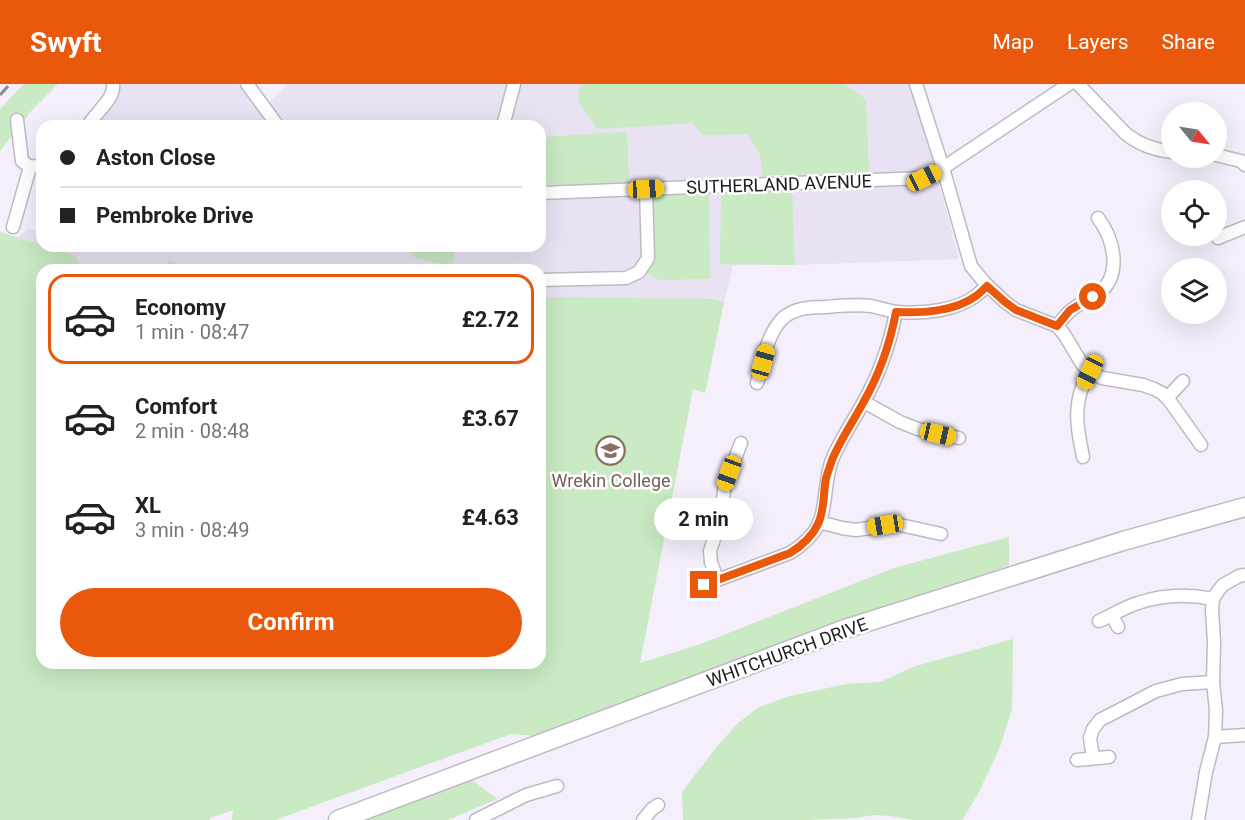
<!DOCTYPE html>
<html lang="en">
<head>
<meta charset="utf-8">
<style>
  :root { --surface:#fff; --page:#f2f2f2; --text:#222; --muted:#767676; --line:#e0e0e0; --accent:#ea580c }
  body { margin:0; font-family:Roboto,sans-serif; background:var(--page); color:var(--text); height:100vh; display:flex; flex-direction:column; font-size:22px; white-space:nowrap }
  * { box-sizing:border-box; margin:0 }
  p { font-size:20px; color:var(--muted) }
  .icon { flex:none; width:33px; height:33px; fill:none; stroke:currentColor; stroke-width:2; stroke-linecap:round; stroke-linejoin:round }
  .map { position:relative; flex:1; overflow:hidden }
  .details { position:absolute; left:36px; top:180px; width:510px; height:405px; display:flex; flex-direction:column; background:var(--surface); border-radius:18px; box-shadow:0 6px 24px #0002 }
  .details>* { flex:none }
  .guide { position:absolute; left:36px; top:36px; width:510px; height:132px; border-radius:18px; box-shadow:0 6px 24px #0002; display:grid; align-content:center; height:132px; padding:0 24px; background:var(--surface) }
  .needle { width:39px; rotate:120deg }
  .controls { position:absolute; left:1161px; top:18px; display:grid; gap:12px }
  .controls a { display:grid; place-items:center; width:66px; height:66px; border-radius:50%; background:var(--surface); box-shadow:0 6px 24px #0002; font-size:30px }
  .end { position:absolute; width:27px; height:27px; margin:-14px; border:8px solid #ea580c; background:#fff; box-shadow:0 0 0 3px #fff }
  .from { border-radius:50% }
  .bubble { position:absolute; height:42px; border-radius:21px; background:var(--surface); box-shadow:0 6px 24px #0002; font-size:20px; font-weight:700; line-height:42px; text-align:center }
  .car { position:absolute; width:18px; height:36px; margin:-18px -9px; border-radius:8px; box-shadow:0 0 4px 2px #0007; background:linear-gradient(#f5c518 24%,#345 0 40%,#f5c518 0 76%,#345 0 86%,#f5c518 0) }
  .guide b { display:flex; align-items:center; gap:21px; height:57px; font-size:22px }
  .guide b+b { border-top:2px solid var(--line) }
  .guide i { width:15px; height:15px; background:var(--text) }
  ul { padding:10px 0 0; list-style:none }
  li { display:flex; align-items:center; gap:18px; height:90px; margin:0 12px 9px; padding:0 12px; border:3px solid transparent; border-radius:18px }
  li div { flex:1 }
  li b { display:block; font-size:22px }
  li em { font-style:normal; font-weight:700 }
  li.active { border-color:var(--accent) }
  li>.icon { width:54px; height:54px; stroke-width:1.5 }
  .cta { display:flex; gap:12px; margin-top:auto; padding:12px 24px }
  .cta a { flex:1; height:69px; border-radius:36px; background:var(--accent); color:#fff; font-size:24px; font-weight:700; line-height:69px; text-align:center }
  header { display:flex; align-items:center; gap:36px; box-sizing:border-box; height:84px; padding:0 30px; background:var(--accent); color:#fff }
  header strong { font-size:28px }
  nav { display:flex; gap:33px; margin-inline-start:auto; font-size:21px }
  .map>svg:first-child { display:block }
  .built { fill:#e9e2f3 }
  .green { fill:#c9eac3 }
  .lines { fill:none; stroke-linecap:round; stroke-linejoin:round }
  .minor-casing { stroke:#bebac4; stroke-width:15 }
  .primary-casing { stroke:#bebac4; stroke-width:21 }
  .minor { stroke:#fff; stroke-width:12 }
  .primary { stroke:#fff; stroke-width:18 }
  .rail { stroke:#8d8991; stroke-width:3; stroke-dasharray:12 6; stroke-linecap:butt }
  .route { stroke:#ea580c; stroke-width:8 }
  .labels { text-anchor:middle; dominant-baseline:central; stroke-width:5; stroke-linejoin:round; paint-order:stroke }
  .street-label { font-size:18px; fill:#1f1d21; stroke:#fff }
  .education-label { font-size:18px; fill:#785e54; stroke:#fff }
</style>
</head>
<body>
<header>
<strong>Swyft</strong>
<nav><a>Map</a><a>Layers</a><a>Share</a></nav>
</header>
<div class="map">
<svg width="1245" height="736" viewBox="0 0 1245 736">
  <rect width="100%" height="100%" fill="#f4effa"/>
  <polygon class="built" points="121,0 245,0 263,24 288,0 909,0 928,58 959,175 795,181 733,181 724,218 705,309 693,305 639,580 275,736 232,736 540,579 540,186 42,186 0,148 17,154 29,144 35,146 42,139 42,162 540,162 540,42 96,42 98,36 117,13"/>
  <g class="green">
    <polygon points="24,0 58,0 32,26 0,67 0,25"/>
    <polygon points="581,0 844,0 861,11 866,17 869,88 763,92 760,71 748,50 702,51 693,39 597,45 578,16"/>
    <polygon points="627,48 629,98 540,101 540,53"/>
    <polygon points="792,105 795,181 720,180 721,109"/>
    <polygon points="709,106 710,195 659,196 645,187 652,117 658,109"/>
    <polygon points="0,148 74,171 84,186 42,186 42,579 540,579 540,213 711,215 724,218 705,309 693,305 640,579 698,561 894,484 1009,453 1009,481 959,501 757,571 536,652 511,650 275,736 232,736 233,726 210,734 210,736 0,736"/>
    <polygon points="411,162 455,162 453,183 416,174 410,167"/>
    <polygon points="169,176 194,186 165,186"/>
    <polygon points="1013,555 1012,625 1000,663 978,710 962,736 913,736 891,732 874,731 855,734 806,736 683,736 682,708 715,665 738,639 759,623 790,612 847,600 880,598 916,582"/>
    <polygon points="471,695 497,715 448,736 366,736"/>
  </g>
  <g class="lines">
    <defs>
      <g id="minor">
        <polyline points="247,0 278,42"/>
        <polyline points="916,0 943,84 971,182 984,198 1005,218 1016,226 1057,242 1064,250 1082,280 1090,288 1102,294 1143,301 1154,305 1162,309 1169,316 1201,361"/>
        <path d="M1078,0L1126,50C1140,61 1154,66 1172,68"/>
        <polyline points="17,36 22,77 30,83 42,81"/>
        <path d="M88,42C95,28 115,16 113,0"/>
        <polyline points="503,42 514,0"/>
        <polyline points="1216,71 1241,77 1245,81"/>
        <polyline points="540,109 924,94 943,84 1069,0"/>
        <polyline points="13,143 30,83"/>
        <polyline points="1218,154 1245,143"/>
        <polyline points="540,196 626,194 639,188 648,174 646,105"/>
        <path d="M1057,242C1061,237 1065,232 1069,228C1077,220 1089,217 1098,210C1123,191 1114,155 1098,134"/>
        <path d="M757,299C763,278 766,252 782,235C793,224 810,223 825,223C840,222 856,220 871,222C880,224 889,227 898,228C922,230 957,227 977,211C980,208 984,205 987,202"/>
        <polyline points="1167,314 1183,297"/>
        <polyline points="864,318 900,338 918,345 959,354"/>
        <path d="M1083,373C1079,352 1074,332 1080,310C1082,302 1086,295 1090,288"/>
        <polyline points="819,438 842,444 856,446 896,440 941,450"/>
        <polyline points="717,496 711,478 710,467 720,437 725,400 741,359"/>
        <path d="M704,501L790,469C803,461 812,453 819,440C827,420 824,397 832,376C840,356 853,338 863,319C879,291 890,260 896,228"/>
        <polyline points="1112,531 1118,543"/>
        <path d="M1099,537C1112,531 1125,523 1138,519C1162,511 1188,510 1213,515"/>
        <polyline points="1215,653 1245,651"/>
        <polyline points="1093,674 1090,654 1093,645 1100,636 1156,607 1182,600 1213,598"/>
        <polyline points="1077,676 1109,673"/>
        <polyline points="476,736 526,711 557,702"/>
        <polyline points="643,736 652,725 658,721"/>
        <polyline points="1198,736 1206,688 1215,653 1216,627 1213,598 1214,558 1212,526 1213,515 1218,507 1223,501 1239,492 1245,491"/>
      </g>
      <polyline id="primary" points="338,736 845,545 1123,457 1245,423"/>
    </defs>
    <use href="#minor" class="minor-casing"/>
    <use href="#primary" class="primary-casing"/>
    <use href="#minor" class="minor"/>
    <use href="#primary" class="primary"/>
    <polyline class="rail" points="0,11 10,0"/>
  </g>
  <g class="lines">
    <path class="route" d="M704,501L790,469C803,461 812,453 818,440C825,425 823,409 826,394C828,388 830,382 832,376C840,356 853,338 863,319C879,291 890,260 896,228C922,229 954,228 976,212C980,209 984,205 987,202L1005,218L1016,226L1057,242L1070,226L1093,213"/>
  </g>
  <defs>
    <symbol id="school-ring" viewBox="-11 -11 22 22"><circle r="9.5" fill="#fff" stroke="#8d6e63" stroke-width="1.5"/><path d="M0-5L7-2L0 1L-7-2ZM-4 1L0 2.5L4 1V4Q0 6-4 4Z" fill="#8d6e63"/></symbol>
  </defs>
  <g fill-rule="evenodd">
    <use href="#school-ring" x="594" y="350" width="33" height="33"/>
  </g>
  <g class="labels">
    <g class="street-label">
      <text transform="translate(779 100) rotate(-2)">SUTHERLAND AVENUE</text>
      <text transform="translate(787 568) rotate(-20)">WHITCHURCH DRIVE</text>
    </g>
    <g class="education-label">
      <text x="611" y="396">Wrekin College</text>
    </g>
  </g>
</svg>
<div class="controls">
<a><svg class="needle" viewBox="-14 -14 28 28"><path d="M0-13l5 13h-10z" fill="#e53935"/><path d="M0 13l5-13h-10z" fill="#767676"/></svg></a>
<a><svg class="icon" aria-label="locate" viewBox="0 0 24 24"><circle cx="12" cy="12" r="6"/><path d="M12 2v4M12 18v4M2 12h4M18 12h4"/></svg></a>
<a><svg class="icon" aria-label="layers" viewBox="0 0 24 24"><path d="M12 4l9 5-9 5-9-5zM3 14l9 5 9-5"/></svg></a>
</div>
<i class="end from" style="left:1093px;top:213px"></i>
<i class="end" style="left:704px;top:501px"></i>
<div class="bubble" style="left:654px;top:414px;width:99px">2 min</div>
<i class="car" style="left:924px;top:94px;rotate:64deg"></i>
<i class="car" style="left:646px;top:105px;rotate:87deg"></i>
<i class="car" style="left:763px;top:278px;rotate:16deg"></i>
<i class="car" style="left:1090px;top:288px;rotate:206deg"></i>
<i class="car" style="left:938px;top:350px;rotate:103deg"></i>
<i class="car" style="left:729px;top:389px;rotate:200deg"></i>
<i class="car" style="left:885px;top:441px;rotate:261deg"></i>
<div class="guide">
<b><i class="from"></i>Aston Close</b>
<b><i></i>Pembroke Drive</b>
</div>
<section class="details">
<ul>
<li class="active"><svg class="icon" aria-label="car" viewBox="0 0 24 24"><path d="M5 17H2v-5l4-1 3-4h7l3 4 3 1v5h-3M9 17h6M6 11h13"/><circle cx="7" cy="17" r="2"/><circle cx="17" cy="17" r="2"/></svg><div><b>Economy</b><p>1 min · 08:47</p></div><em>£2.72</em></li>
<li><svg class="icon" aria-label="car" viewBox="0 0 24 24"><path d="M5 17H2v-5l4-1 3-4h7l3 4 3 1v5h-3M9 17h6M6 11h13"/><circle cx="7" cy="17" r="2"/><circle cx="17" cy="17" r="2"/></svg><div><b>Comfort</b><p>2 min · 08:48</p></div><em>£3.67</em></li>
<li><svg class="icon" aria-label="car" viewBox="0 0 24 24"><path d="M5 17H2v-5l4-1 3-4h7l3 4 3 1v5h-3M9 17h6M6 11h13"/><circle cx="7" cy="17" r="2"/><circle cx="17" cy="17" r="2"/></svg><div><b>XL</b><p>3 min · 08:49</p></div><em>£4.63</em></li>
</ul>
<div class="cta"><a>Confirm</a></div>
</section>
</div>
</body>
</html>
